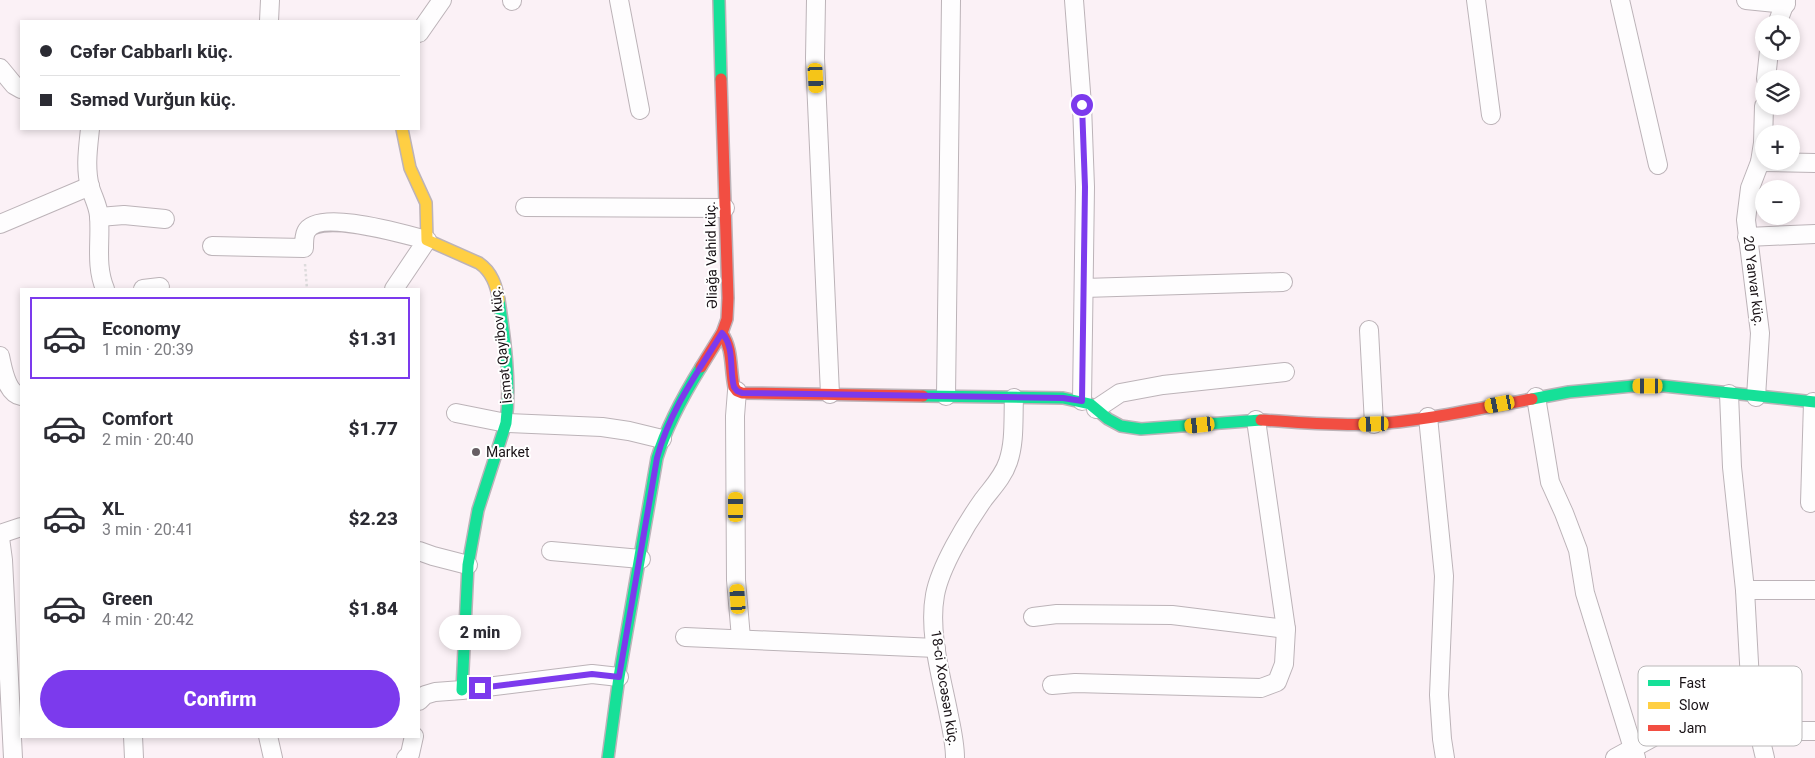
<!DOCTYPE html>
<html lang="en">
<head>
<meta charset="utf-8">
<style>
  :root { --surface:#fff; --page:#f7f7f7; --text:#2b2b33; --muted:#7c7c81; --line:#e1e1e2; --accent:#7c3aed }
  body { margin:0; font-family:Roboto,sans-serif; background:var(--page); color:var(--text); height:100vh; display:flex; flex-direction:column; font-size:19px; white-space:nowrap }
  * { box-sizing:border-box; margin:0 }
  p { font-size:16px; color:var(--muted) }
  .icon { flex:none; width:28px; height:28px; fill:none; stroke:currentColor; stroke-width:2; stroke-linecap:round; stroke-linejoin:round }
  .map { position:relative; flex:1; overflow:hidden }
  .details { position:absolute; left:20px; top:288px; width:400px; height:450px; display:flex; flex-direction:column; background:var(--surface); border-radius:0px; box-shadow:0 2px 8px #0003 }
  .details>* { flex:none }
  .banner { position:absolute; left:20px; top:20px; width:400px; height:110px; border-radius:0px; box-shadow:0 2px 8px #0003; display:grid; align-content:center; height:110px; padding:0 20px; background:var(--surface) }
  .fabs { position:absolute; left:1755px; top:15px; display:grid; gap:10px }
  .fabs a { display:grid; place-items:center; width:45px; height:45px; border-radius:50%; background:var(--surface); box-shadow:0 2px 8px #0003; font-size:25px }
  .end { position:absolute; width:22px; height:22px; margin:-11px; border:6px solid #7c3aed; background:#fff; box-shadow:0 0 0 2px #fff }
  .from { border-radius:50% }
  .bubble { position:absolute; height:35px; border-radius:18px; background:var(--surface); box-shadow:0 2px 8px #0003; font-size:16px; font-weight:800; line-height:35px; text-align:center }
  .car { position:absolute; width:15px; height:30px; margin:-15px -8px; border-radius:6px; box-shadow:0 0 4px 1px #0007; background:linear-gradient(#f5c518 24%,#345 0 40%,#f5c518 0 76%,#345 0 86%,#f5c518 0) }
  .banner b { display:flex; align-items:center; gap:18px; height:48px; font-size:19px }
  .banner b+b { border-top:1px solid var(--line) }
  .banner i { width:12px; height:12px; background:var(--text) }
  ul { padding:9px 0 0; list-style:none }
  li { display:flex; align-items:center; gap:15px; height:82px; margin:0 10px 8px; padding:0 10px; border:2px solid transparent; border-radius:0px }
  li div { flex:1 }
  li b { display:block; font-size:19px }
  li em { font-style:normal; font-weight:800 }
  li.current { border-color:var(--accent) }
  li>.icon { width:45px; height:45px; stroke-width:1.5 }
  .primary-button { display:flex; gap:10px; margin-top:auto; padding:10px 20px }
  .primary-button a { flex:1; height:58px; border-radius:30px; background:var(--accent); color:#fff; font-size:20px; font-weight:800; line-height:58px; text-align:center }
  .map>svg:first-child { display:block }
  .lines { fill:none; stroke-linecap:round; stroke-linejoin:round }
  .street-casing { stroke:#bcb3b8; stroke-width:20 }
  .fast-casing { stroke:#bcb3b8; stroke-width:14 }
  .slow-casing { stroke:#bcb3b8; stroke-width:14 }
  .jam-casing { stroke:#bcb3b8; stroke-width:14 }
  .path { stroke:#dddbdc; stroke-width:2.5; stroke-dasharray:2.5 2.5; stroke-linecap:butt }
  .street { stroke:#fefdfe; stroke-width:18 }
  .fast { stroke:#16e098; stroke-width:11 }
  .slow { stroke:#ffcf43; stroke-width:11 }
  .jam { stroke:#f24e42; stroke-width:11 }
  .route { stroke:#7c3aed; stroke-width:6 }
  .poi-dot { fill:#675f64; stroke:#fff; stroke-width:2 }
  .labels { text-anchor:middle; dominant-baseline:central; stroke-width:4; stroke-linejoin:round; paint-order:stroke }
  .street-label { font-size:14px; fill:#181115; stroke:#fff }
  .poi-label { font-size:14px; fill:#181115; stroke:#fff; text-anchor:start }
  .key { fill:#fff; stroke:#bab8b9; stroke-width:1 }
  .key-label { font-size:14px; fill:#181115 }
</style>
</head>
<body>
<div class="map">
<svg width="1815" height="758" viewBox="0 0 1815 758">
  <rect width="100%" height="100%" fill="#fbf1f6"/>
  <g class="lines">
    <defs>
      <g id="street">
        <polyline points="512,0 512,1"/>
        <polyline points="619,0 640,110"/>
        <polyline points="816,0 815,58 830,394"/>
        <polyline points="1074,0 1082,105 1085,187 1082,401"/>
        <polyline points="1476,0 1491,115"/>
        <polyline points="1620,0 1658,165"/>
        <polyline points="1746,0 1786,4"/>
        <polyline points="269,21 270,0"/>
        <polyline points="1777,24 1786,0"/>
        <polyline points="419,33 442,0"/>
        <polyline points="0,68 14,85 21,89"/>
        <polyline points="1766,79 1769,51"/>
        <path d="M90,129C88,148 85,168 90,187C93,197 98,205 99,216C101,241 95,265 105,289"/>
        <polyline points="1760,162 1815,163"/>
        <polyline points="525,207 725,208"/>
        <polyline points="99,217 124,215 165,219"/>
        <polyline points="0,224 90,186"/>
        <polyline points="1747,237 1815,234"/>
        <path d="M212,246L304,248C304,243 304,236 306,232C317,208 406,235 427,240L394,289"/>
        <polyline points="1084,288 1283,282"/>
        <polyline points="143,289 160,287"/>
        <polyline points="1369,330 1374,424"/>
        <path d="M0,356C3,369 6,393 21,396"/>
        <polyline points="737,391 735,416 736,580 741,638"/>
        <polyline points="1729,394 1732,467 1745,590 1751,699 1765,758"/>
        <polyline points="946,396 951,0"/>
        <polyline points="1536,397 1550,482 1564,513 1578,550 1585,593 1636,758"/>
        <polyline points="1756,397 1760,333 1746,220 1750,188 1760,162 1763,143 1764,106"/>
        <polyline points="1096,409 1120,393 1163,385 1285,372"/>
        <polyline points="456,413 506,423 602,427 629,431 662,439"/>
        <polyline points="1428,417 1444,576 1439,695 1442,739 1445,758"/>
        <polyline points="1810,503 1813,402"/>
        <polyline points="0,534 21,527"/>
        <polyline points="0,538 3,560 13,758"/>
        <polyline points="419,551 433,556 468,565"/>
        <polyline points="551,551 641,559"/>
        <polyline points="1745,590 1815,590"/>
        <polyline points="1033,617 1057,614 1172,615 1286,629"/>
        <polyline points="685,637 936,648"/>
        <polyline points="1052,685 1075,683 1261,688 1277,682 1284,664 1286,629 1256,420"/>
        <polyline points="419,701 425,695 435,692 462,690 592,674 619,677"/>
        <polyline points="1758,731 1815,731"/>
        <polyline points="133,736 134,758"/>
        <polyline points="268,736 273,758"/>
        <polyline points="406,758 410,754 414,736"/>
        <path d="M955,758C955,744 952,730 949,716C942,679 928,633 935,595C940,567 966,524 983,500C992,488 1003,477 1008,462C1015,442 1013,419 1014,398"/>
        <polyline points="1615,758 1659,734 1751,699"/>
      </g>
      <g id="fast">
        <polyline points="719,0 721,79"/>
        <polyline points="923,396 1063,398 1090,404 1108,419 1121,426 1141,429 1261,420"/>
        <polyline points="1532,399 1569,392 1633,386 1664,386 1815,402"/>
        <path d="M462,690L468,565L478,510L506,423C511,383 505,340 499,300"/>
        <path d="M608,758L619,677L657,458C667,425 683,396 701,367"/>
      </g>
      <path id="slow" d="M402,129L410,168L426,203L427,240L479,263C492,272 496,285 499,300"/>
      <g id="jam">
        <path d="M722,333C733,349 730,368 734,387L737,391L742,393L923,396"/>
        <polyline points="701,367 722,333 727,319 728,298 721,79"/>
        <path d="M1261,420C1298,422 1336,426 1372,424C1426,421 1479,408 1532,399"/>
      </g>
    </defs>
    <use href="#street" class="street-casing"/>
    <use href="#fast" class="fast-casing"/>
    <use href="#slow" class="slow-casing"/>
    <use href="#jam" class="jam-casing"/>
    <polyline class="path" points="305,264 307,289"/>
    <use href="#street" class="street"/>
    <use href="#fast" class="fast"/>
    <use href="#slow" class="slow"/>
    <use href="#jam" class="jam"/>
  </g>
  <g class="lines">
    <path class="route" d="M480,688L592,674L619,677L657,458C669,412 697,373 722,333C735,348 729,369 734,387L737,391L742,393L1063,398L1082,401L1085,187L1082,105"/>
  </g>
  <circle class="poi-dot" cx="476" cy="452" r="5"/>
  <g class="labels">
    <g class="street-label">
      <text transform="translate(711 255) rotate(-91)">Əliağa Vahid küç.</text>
      <text transform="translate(1754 281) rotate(83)">20 Yanvar küç.</text>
      <text transform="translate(501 345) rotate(-96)">İsmət Qayibov küç.</text>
      <text transform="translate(945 688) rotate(81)">18-ci Xocəsən küç.</text>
    </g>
    <g class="poi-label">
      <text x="486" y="452">Market</text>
    </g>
  </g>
  <rect x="1638" y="666" width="164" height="80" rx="8" class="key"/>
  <rect x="1648" y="680" width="22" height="6" fill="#16e098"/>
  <rect x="1648" y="702" width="22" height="7" fill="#ffcf43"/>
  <rect x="1648" y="725" width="22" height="6" fill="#f24e42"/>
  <g class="key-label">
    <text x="1679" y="688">Fast</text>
    <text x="1679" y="710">Slow</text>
    <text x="1679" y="733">Jam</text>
  </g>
</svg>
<div class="fabs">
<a><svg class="icon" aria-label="locate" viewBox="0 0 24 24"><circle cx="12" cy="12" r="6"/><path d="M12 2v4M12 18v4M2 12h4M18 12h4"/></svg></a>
<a><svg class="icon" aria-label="layers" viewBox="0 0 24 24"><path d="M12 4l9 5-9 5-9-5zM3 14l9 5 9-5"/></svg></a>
<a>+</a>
<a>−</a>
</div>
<i class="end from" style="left:1082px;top:105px"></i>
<i class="end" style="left:480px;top:688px"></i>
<div class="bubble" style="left:439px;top:615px;width:82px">2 min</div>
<i class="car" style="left:816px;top:78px;rotate:177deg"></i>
<i class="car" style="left:1648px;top:386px;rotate:270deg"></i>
<i class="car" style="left:1500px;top:404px;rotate:259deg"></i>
<i class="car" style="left:1374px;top:424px;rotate:268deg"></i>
<i class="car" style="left:1200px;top:425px;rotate:264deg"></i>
<i class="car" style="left:736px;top:507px;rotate:0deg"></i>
<i class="car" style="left:738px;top:599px;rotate:356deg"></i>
<div class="banner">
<b><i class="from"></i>Cəfər Cabbarlı küç.</b>
<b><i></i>Səməd Vurğun küç.</b>
</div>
<section class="details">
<ul>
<li class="current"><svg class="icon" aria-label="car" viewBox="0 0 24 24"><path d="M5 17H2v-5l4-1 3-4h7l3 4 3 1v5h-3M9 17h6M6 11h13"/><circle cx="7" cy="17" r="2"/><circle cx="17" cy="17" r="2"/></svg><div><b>Economy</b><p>1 min · 20:39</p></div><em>$1.31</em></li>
<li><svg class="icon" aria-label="car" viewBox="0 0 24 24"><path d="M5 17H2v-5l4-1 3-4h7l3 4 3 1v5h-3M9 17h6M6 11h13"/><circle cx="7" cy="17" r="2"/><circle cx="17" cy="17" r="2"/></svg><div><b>Comfort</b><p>2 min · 20:40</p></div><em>$1.77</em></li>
<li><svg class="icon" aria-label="car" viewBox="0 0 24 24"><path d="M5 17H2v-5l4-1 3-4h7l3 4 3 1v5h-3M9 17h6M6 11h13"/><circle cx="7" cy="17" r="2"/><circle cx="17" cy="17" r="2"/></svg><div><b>XL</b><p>3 min · 20:41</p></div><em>$2.23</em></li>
<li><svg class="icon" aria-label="car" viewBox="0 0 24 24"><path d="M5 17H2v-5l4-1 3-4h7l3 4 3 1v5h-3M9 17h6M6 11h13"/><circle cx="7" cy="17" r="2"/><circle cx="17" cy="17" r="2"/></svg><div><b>Green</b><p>4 min · 20:42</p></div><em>$1.84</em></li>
</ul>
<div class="primary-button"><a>Confirm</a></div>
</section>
</div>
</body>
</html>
